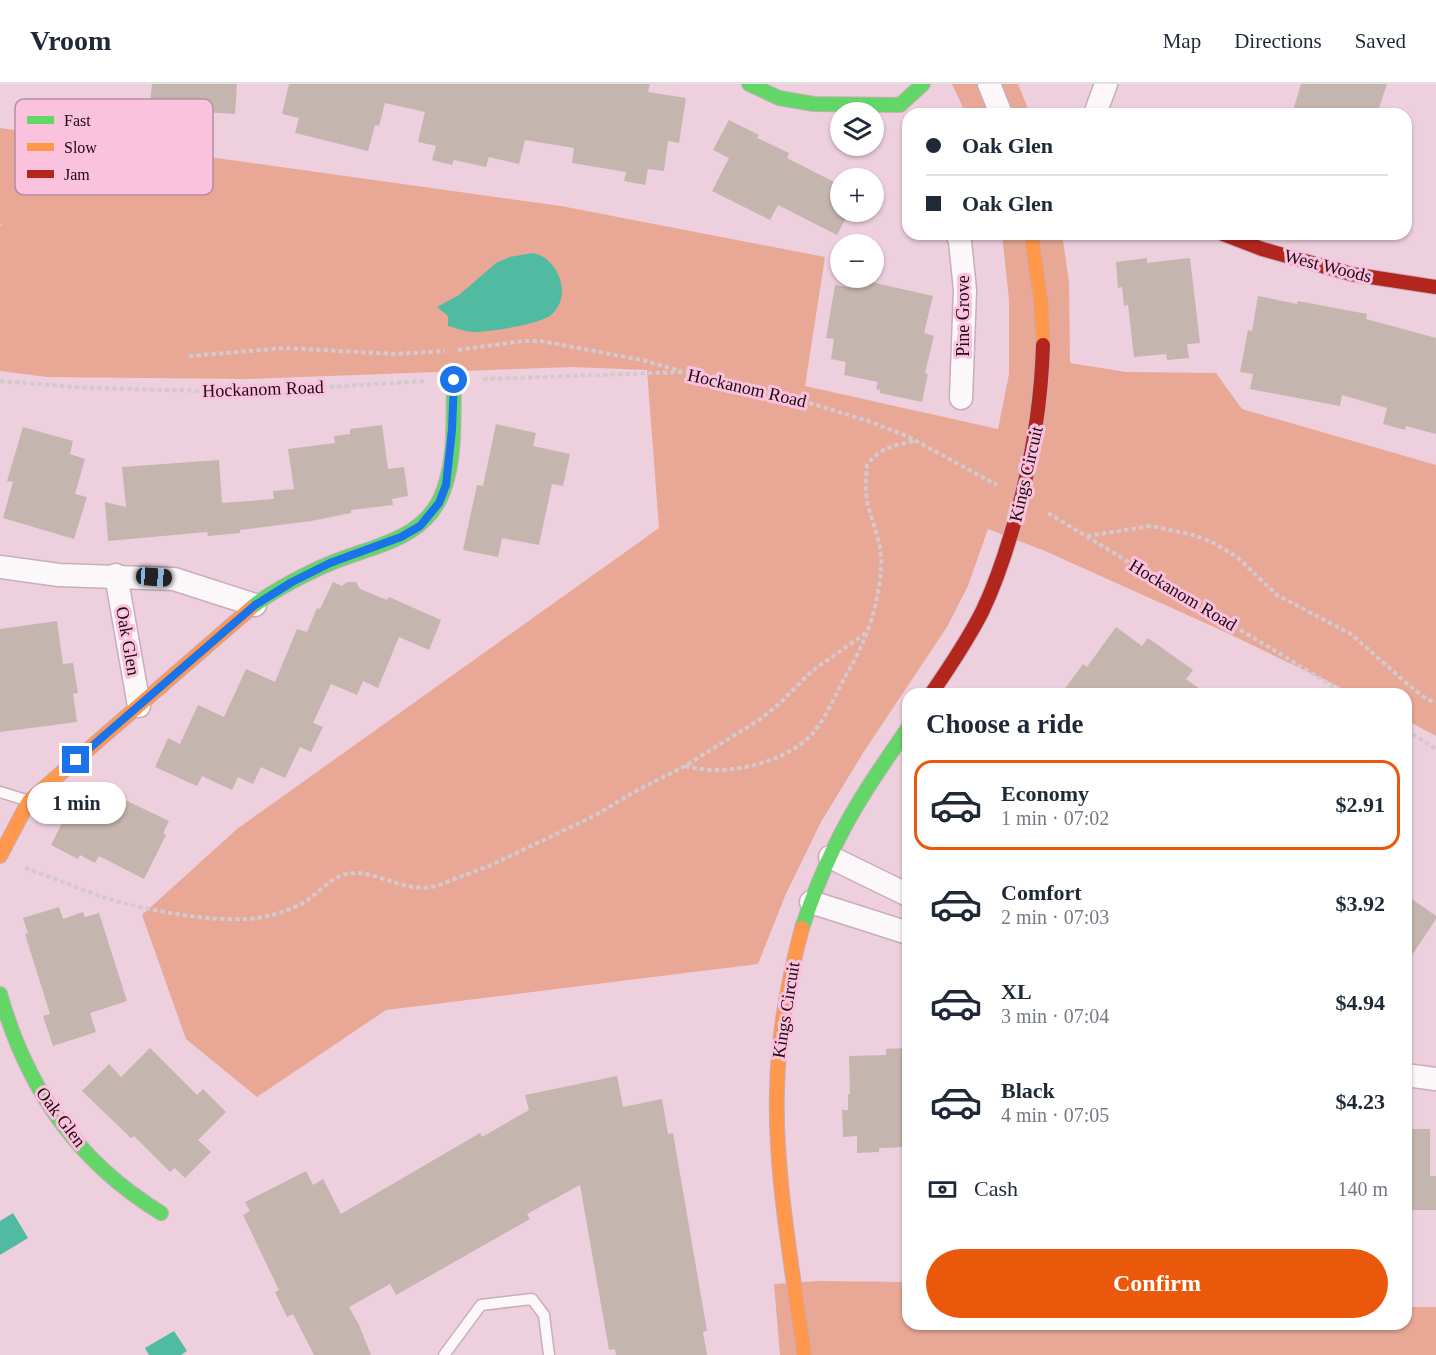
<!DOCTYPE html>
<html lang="en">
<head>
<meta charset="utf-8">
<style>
  :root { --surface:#fff; --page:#f6f6f7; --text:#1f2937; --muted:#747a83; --line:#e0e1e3; --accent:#ea580c }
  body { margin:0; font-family:"Times New Roman",serif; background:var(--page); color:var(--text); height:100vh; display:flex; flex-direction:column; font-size:22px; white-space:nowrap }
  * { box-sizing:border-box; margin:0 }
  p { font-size:20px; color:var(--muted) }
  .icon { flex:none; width:33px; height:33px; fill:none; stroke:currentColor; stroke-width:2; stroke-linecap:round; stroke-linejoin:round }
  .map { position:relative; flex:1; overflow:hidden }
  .drawer { position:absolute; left:902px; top:604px; width:510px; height:642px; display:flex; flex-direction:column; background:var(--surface); border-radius:18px; box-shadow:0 2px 4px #0004 }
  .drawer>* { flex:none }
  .banner { position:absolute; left:902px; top:24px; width:510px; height:132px; border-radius:18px; box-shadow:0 2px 4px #0004; display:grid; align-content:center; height:132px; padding:0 24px; background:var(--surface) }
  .fabs { position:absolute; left:830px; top:18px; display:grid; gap:12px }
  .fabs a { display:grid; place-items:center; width:54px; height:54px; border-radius:50%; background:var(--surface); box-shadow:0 2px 4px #0004; font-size:30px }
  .end { position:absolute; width:27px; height:27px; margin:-14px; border:8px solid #1a73e8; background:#fff; box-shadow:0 0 0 3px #fff }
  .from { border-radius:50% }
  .bubble { position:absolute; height:42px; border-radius:21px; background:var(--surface); box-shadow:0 2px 4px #0004; font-size:20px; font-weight:800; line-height:42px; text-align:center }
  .car { position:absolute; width:18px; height:36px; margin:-18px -9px; border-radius:8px; box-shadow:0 0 4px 2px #0007; background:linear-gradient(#222 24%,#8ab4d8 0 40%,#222 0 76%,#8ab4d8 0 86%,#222 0) }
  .banner b { display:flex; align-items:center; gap:21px; height:57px; font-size:22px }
  .banner b+b { border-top:2px solid var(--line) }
  .banner i { width:15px; height:15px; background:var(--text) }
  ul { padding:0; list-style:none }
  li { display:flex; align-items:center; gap:18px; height:90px; margin:0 12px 9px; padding:0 12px; border:3px solid transparent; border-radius:18px }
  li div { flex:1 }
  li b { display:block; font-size:22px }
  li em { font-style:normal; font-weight:800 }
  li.active { border-color:var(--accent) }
  li>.icon { width:54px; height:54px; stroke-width:1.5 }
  h2 { padding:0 24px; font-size:27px; line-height:72px }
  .pay { display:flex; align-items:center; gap:15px; height:66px; padding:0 24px; font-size:22px }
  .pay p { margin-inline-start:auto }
  .primary-button { display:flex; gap:12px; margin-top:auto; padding:12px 24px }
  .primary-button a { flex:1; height:69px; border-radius:36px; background:var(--accent); color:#fff; font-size:24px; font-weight:800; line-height:69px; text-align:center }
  header { display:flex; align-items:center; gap:36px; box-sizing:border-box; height:84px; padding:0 30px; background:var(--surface); border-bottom:2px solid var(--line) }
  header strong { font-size:28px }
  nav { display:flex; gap:33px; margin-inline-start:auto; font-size:21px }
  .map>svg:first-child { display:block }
  .green { fill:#e8a895 }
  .water { fill:#50bba1 }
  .building { fill:#c4b5ae }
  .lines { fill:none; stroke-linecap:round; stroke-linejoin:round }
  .lane-casing { stroke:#c8adba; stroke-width:13 }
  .street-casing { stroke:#c8adba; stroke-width:25 }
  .fast-casing { stroke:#c8adba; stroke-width:16 }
  .slow-casing { stroke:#c8adba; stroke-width:16 }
  .jam-casing { stroke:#c8adba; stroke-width:16 }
  .path { stroke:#d3c9ce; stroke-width:4; stroke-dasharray:4.5 3; stroke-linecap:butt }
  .lane { stroke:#fcf8fa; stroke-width:10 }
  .street { stroke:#fcf8fa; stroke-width:22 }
  .fast { stroke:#63d668; stroke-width:14 }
  .slow { stroke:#ff974d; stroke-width:14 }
  .jam { stroke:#b3261e; stroke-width:14 }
  .route { stroke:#1a73e8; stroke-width:8 }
  .labels { text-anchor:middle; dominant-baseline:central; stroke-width:6; stroke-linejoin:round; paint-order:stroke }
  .street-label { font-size:18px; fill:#1f0815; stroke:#fbc2de }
  .key { fill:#fbc2de; stroke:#b98aa2; stroke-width:1.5 }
  .key-label { font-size:16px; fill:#1f0815 }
</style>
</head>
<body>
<header>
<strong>Vroom</strong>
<nav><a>Map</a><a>Directions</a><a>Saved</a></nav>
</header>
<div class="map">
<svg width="1436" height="1271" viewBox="0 0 1436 1271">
  <rect width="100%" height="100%" fill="#eecfde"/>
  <g class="green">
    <polygon points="952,0 1018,0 1030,30 966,30"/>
    <polygon points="0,44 561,122 825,173 805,302 998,345 1009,290 1009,216 1002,150 1062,150 1069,198 1070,279 1126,288 1216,289 1242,325 1436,381 1436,652 1406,636 1406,610 1354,610 1225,548 1045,467 988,445 968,502 947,543 863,669 821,738 785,812 758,880 386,926 257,1013 186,955 142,831 237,745 659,444 647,286 572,283 246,295 47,293 0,287"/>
    <polygon points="818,1197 907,1198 908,1240 1406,1240 1406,1223 1436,1223 1436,1271 780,1271 774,1200"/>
  </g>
  <g class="water">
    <path d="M533,169C559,174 573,213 551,231C540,240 490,248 475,248C466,248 456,244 448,242V232L437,223L459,211L496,179L510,173Z"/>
    <polygon points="13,1129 28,1154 0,1171 0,1137"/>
    <polygon points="174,1247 187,1267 181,1271 149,1271 145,1264"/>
  </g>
  <g class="building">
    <polygon points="152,0 237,0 235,30 172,26 172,30 149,29"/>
    <polygon points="289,0 650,0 648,8 686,14 679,59 668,57 664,87 648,85 645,101 624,97 626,88 572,79 574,64 525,56 519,80 489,73 486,83 454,76 452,81 432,76 436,62 418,58 425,28 385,19 379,42 375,41 368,67 295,49 299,34 282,30"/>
    <polygon points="1301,0 1387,0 1377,30 1292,30"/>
    <polygon points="729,36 759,51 757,54 789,69 787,74 836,99 840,91 846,94 840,94 840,128 849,128 837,151 778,121 770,136 712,107 729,74 713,66"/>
    <polygon points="1147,174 1147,179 1190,174 1200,259 1187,260 1189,274 1167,276 1166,270 1134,273 1128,221 1124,222 1122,203 1118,204 1116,178"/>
    <polygon points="853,194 933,212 924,249 934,252 925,289 928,290 922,318 880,309 880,306 876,305 878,298 844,291 846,278 831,275 834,255 826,254 835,201 853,204"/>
    <polygon points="1258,212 1297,220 1298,217 1367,230 1366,235 1436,254 1436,350 1406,342 1405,346 1383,340 1387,324 1342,311 1340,322 1250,305 1253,290 1240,288 1248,246 1252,247"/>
    <polygon points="496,340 536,349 533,362 570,370 563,402 552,400 539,461 502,454 498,473 463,466 477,401 483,402"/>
    <polygon points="382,341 388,385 404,383 408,412 392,415 393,421 351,426 351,429 311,437 240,446 240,449 208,452 207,448 108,457 105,418 126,423 122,383 219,376 222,419 274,415 273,407 294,405 288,365 335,359 334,352 350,350 350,345"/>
    <polygon points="23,343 73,357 70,370 85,375 75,410 87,413 74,455 3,434 13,398 7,397"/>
    <polygon points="333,498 342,502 347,498 356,498 360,505 387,516 389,513 441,536 429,566 399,553 378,604 363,597 357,611 331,600 313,639 323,643 311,668 300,663 285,694 261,683 253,700 238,693 232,706 202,692 197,702 155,683 168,654 180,660 198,621 224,633 246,585 275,598 297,545 307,548 317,524 320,525"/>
    <polygon points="57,537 63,580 73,579 78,609 73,610 77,638 0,648 0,545"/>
    <polygon points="1116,543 1142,562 1148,554 1193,586 1186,595 1207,610 1061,610 1083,580 1087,583"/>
    <polygon points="98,703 169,737 163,749 166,751 144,795 99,772 95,779 80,771 78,775 51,761 65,733 79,740"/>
    <polygon points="1406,811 1436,832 1436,835 1406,880"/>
    <polygon points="59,823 63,835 83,828 85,833 99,829 127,917 90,929 96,948 53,962 43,932 50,930 25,850 28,849 23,834"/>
    <polygon points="150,964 197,1011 203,1005 226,1028 198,1056 211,1068 185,1094 175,1084 170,1088 134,1052 131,1054 82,1007 109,980 121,993"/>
    <polygon points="908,964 908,1063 879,1064 879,1068 857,1069 857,1052 843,1053 842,1026 848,1026 848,1010 850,1010 849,972 886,971 886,965"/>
    <polygon points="617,992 623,1023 662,1015 668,1050 673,1049 707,1247 703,1248 707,1271 616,1271 615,1265 609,1266 580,1101 527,1130 530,1135 396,1211 390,1200 349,1223 359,1241 371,1271 314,1271 293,1230 287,1233 275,1208 279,1206 243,1131 250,1127 245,1118 306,1087 313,1101 323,1095 341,1130 480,1049 482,1053 529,1026 525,1011"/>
    <polygon points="1406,1045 1430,1045 1430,1092 1436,1092 1436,1126 1410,1126 1410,1092 1406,1092"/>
  </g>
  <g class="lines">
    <defs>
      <g id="lane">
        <polyline points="0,708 26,716"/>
        <polyline points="444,1271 481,1221 532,1215 544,1231 549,1271"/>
      </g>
      <g id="street">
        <polyline points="989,0 1001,30"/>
        <polyline points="1095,30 1106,0"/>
        <polyline points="957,150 960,157 965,206 961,314"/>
        <polyline points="0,483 59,491 174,495 255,521"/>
        <polyline points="116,491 139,622"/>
        <polyline points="830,773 908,811"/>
        <polyline points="811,818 908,849"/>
        <polyline points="1406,991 1436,995"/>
      </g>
      <g id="fast">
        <polyline points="749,0 779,14 814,20 900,21 923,0"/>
        <path d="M251,524C270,508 307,489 331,479C374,461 427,456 444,405C456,371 453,332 454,296"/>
        <path d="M802,844C811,817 821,791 833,766C853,723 881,683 908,644"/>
        <path d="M0,910C27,1004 76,1077 161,1129"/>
      </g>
      <g id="slow">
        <polyline points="1031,150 1041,218 1043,261"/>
        <polyline points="0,772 29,717 251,524"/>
        <path d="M802,844C788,897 778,951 777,1006C775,1078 787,1151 797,1221C799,1238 803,1254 804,1271"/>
      </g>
      <g id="jam">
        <polyline points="1223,150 1262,165 1351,190 1436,203"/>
        <path d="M931,610C949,584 967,557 982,528C994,503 1003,477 1011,450C1030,388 1041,326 1043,261"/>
      </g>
    </defs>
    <use href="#lane" class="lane-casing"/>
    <use href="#street" class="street-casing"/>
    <use href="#fast" class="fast-casing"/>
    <use href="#slow" class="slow-casing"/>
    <use href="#jam" class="jam-casing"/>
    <g class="path">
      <polyline points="0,141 1,140"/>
      <polyline points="458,266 522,257 541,257 642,276 681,287"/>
      <polyline points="189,272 286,264 395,270 445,267"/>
      <polyline points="483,295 684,288 813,320 868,337 907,352 997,401"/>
      <polyline points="0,297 89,304 246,308 425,297"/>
      <polyline points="1048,429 1346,610"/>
      <polyline points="1087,452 1151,442 1193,451 1214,459 1237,473 1277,511 1351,550 1412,604 1428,616 1436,618"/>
      <polyline points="1406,646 1436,665"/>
      <path d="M685,682C723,692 775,682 806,656C821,643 829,624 838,607C846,590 856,575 863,558C873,536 880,507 881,483C883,459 872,440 867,417C865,405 866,393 867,381C880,363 895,361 916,357"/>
      <path d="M25,784C52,793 79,805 106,814C148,827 226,842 268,832C281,829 295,824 306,817C321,807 332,791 352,789C381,788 406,810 436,802L489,782L594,732L634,708L685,682L759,636L779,620L812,587L866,549"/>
    </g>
    <use href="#lane" class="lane"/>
    <use href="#street" class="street"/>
    <use href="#fast" class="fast"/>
    <use href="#slow" class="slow"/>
    <use href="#jam" class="jam"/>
  </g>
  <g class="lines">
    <polyline class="route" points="76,676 255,521 292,498 330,479 401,453 420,442 439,419 446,401 452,346 454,296"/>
  </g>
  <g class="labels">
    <g class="street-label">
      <text transform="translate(1328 182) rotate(14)">West Woods</text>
      <text transform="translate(963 232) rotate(-90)">Pine Grove</text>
      <text transform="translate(747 304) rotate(13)">Hockanom Road</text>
      <text transform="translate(263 305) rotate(-2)">Hockanom Road</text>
      <text transform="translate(1026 390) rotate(-77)">Kings Circuit</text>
      <text transform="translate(1183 511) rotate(31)">Hockanom Road</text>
      <text transform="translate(128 557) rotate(80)">Oak Glen</text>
      <text transform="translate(786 926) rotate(-81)">Kings Circuit</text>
      <text transform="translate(61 1033) rotate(53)">Oak Glen</text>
    </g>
  </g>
  <rect x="15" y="15" width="198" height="96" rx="9" class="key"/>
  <rect x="27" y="32" width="27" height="8" fill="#63d668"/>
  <rect x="27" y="59" width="27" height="8" fill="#ff974d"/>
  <rect x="27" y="86" width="27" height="8" fill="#b3261e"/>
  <g class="key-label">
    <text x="64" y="42">Fast</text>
    <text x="64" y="69">Slow</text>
    <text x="64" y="96">Jam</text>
  </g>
</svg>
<div class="fabs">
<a><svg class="icon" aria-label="layers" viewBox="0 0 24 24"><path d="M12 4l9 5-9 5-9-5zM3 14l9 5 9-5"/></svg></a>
<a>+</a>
<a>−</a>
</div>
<i class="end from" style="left:454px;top:296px"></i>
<i class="end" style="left:76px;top:676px"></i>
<div class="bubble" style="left:27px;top:698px;width:99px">1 min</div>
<i class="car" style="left:154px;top:493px;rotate:94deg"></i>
<div class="banner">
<b><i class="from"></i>Oak Glen</b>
<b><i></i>Oak Glen</b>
</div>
<section class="drawer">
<h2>Choose a ride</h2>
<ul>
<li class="active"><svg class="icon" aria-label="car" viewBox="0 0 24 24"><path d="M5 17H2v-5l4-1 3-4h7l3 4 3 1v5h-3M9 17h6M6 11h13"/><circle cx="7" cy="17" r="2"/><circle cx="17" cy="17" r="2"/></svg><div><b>Economy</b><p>1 min · 07:02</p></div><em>$2.91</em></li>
<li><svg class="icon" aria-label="car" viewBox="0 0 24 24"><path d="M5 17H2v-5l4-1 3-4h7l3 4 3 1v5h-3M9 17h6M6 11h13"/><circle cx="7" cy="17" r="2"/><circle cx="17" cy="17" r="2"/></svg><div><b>Comfort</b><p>2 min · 07:03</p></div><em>$3.92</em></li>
<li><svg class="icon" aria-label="car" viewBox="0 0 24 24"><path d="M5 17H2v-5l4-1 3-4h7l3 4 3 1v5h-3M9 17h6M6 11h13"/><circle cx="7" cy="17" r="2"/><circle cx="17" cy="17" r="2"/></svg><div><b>XL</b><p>3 min · 07:04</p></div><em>$4.94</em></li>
<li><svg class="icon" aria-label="car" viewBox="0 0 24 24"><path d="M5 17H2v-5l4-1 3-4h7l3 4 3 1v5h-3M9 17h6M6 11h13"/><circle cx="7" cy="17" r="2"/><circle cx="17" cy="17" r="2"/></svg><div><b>Black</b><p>4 min · 07:05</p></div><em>$4.23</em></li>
</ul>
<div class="pay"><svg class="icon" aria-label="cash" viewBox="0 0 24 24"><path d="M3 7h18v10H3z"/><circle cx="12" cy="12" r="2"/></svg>Cash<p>140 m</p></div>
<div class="primary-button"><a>Confirm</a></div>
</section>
</div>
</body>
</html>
